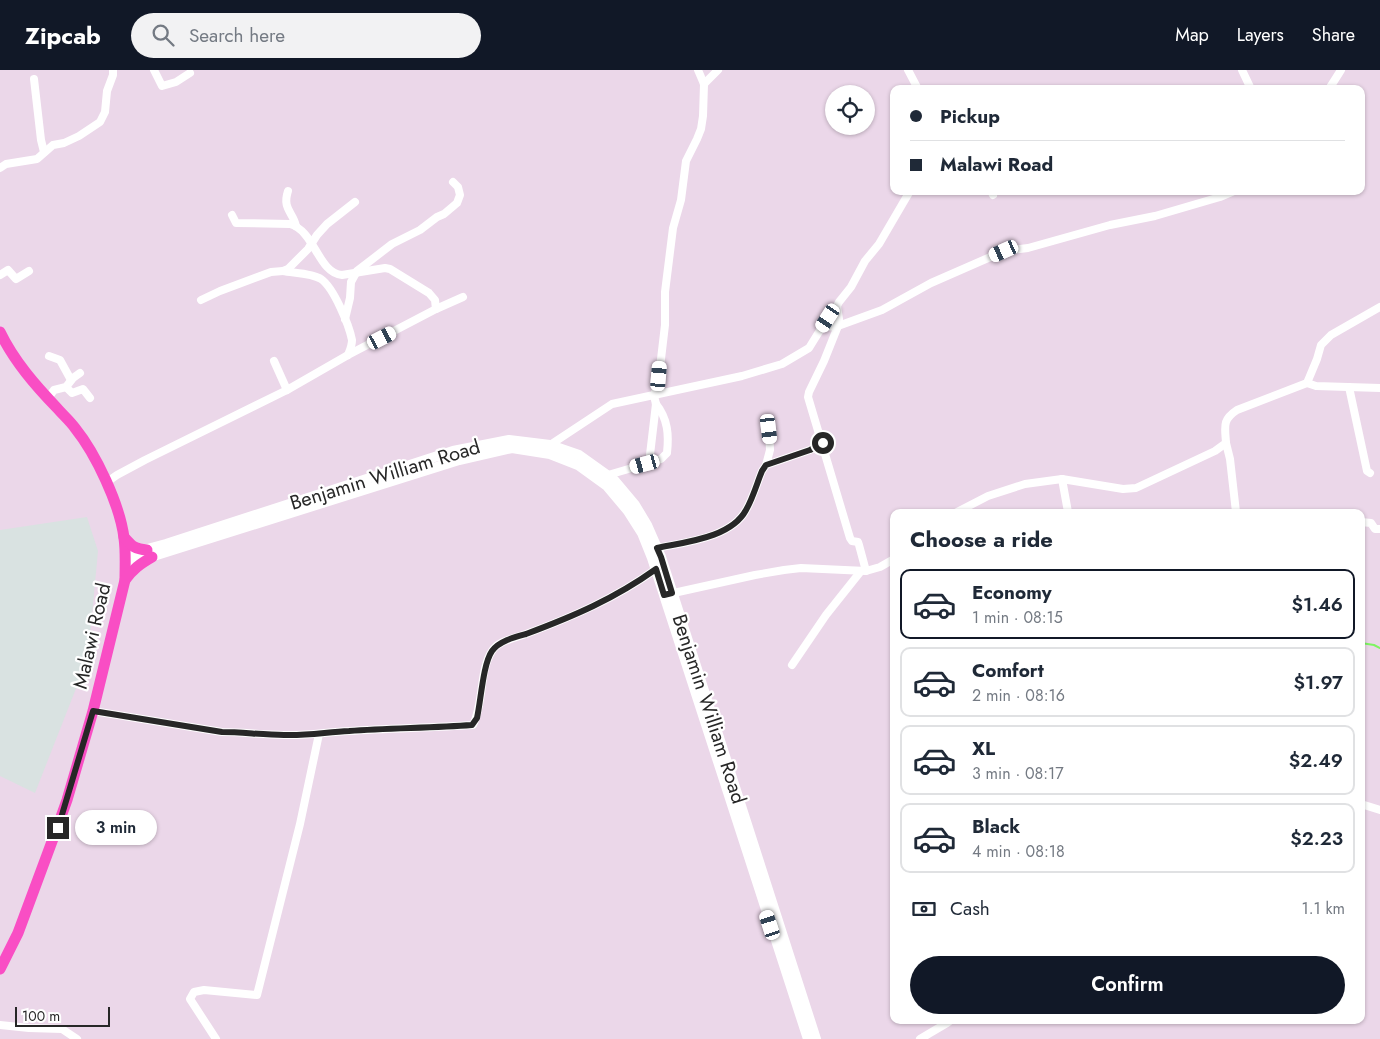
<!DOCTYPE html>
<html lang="en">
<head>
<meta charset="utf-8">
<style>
  :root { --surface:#fff; --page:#f2f2f3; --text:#1f2937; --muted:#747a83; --line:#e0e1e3; --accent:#111827 }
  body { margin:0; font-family:Jost,sans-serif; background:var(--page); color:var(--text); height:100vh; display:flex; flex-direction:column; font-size:19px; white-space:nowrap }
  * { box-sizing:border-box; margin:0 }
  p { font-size:16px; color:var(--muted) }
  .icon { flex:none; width:28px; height:28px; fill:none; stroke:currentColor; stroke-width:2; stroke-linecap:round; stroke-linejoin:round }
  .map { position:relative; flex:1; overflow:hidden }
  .panel { position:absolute; left:890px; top:439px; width:475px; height:515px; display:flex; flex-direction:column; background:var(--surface); border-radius:10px; box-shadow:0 1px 4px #0004 }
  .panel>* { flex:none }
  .top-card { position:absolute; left:890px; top:15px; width:475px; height:110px; border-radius:10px; box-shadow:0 1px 4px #0004; display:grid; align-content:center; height:110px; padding:0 20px; background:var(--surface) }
  .fabs { position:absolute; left:825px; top:15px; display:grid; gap:10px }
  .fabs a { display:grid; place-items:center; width:50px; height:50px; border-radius:50%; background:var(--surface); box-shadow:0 1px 4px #0004; font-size:25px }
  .scale { position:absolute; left:15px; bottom:12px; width:95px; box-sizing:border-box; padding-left:5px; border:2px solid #272727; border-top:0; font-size:14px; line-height:18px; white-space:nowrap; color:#272727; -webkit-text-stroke:4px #fff; paint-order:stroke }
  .end { position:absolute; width:22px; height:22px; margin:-11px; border:6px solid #272727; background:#fff; box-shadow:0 0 0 2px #fff }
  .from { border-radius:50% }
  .bubble { position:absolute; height:35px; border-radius:18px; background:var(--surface); box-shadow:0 1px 4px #0004; font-size:16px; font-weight:600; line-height:35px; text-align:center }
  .car { position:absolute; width:15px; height:30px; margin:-15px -8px; border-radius:6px; box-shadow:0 0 4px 1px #0007; background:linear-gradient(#fff 24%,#345 0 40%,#fff 0 76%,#345 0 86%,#fff 0) }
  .top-card b { display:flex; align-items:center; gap:18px; height:48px; font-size:19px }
  .top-card b+b { border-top:1px solid var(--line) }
  .top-card i { width:12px; height:12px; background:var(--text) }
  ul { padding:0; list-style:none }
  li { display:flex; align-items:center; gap:15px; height:70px; margin:0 10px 8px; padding:0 10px; border:2px solid var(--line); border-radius:10px }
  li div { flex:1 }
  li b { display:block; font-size:19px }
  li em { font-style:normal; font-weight:600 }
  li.current { border-color:var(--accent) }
  li>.icon { width:45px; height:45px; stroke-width:1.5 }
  h2 { padding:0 20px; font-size:22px; line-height:60px }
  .pay { display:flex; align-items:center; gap:12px; height:55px; padding:0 20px; font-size:19px }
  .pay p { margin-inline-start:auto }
  .button { display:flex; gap:10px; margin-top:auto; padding:10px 20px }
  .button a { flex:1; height:58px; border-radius:30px; background:var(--accent); color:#fff; font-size:20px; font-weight:600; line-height:58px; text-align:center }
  header { display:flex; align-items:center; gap:30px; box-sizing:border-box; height:70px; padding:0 25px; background:var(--accent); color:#fff }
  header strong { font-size:24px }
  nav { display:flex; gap:28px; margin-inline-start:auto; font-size:18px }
  .search { width:350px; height:45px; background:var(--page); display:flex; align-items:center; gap:12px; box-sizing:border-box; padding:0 18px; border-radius:28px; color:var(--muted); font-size:19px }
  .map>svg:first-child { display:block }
  .industrial { fill:#d9e2e1 }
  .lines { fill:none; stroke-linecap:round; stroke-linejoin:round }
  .stream { stroke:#7ef562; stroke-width:2 }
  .street { stroke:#fff; stroke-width:8 }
  .secondary { stroke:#fff; stroke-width:10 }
  .primary { stroke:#f94ec4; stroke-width:11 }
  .route { stroke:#272727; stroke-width:6 }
  .labels { text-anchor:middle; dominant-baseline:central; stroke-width:4.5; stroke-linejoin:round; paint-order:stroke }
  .street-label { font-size:20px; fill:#272727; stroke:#fff }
</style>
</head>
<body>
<header>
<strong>Zipcab</strong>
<div class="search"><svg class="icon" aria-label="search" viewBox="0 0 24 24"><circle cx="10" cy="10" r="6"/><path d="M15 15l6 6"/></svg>Search here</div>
<nav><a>Map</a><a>Layers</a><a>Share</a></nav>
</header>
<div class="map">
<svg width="1380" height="969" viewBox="0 0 1380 969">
  <rect width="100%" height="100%" fill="#ebd7e9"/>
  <polygon class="industrial" points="87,447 98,481 88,588 35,723 0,706 0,460"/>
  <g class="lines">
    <polyline class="stream" points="1361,573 1374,575 1380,578"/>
    <g class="street">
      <polyline points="154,0 162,16 176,12 190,3"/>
      <polyline points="908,0 918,19"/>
      <polyline points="1242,0 1251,19"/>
      <polyline points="34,9 41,70 44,82"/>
      <polyline points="704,14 718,0"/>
      <polyline points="1329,19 1341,0"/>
      <polyline points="0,98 6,94 37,89 53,75 64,73 79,66 100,52 105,42 107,21 113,5 113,0"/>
      <path d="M288,121C282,139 293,142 296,156"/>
      <polyline points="991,121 993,125"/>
      <path d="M232,145L236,153L290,154C315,161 318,203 342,205L385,198L390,199L429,223L435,230L436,239"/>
      <path d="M283,201C293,203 312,203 321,209C334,218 349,255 352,270C352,276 350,280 348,285"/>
      <polyline points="0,205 8,200 16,209 29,201"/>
      <polyline points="201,230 220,221 271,202 283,201 288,199 308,179 317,165 327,154 355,132"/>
      <polyline points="345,249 350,228 351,212 357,201 392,174 420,160 437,147 444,144 457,133 460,125 458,117 453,112"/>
      <polyline points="823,257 838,256 839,249 837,236 839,232 851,217 865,191 879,174 910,121"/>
      <polyline points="49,286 60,290 71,310"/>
      <polyline points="274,291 287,320"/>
      <polyline points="1307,313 1316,316 1380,318"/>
      <polyline points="66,317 72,323 83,319 90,328"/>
      <polyline points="1349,317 1367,401 1370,403"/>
      <polyline points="48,328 54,320 66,317 73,308 80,303"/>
      <polyline points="1226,373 1230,389 1236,442"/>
      <polyline points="550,375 612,334 742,306 782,294 809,278 830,244 837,236"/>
      <path d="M649,393L661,389L667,383C669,365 668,349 656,334"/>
      <polyline points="766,395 770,380 769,359"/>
      <polyline points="605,408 608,405 649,393 656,334 654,326 659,306 665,255 665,222 673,158 681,130 686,91 697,69 701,59 703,46 704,14 698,0"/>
      <polyline points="1062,409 1068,442"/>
      <polyline points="107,412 117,405 145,390 287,320 348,285 436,239 463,227"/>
      <path d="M957,442L988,426L1025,414L1062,409L1123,419L1136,418L1215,381L1226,373C1225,356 1222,350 1237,340L1307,313L1317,289L1321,275L1331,265L1380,237"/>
      <polyline points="1361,452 1371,453 1375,459 1380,459"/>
      <path d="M657,478C685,472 731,468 746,440C753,428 757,413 762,401L766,395L810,380L823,373"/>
      <polyline points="866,501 859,475 858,472 852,471 850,468 808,327 809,322 824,291 838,256 882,240 931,213 1004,181 1028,178 1110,155 1155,146 1220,127 1234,121"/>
      <polyline points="669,524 755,505 784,500 801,498 866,501 880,497 894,489"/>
      <polyline points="792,595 826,545 861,501"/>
      <path d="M93,641L222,662C243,662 263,665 284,665C306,666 327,662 349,661C390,658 431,658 473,655C484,633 479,601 492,581C498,571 515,568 526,564C572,547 616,528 656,499"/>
      <polyline points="1361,734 1380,740"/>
      <polyline points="0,955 29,958 62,959 77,969"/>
      <polyline points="216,969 190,929 194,922 204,920 257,925 300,754 319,664"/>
      <polyline points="920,969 947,953 951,950"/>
    </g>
    <g class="secondary">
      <polyline points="125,485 166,474 453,381 509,370 550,375 579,385 614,410 635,435 647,455 661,487 816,969"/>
      <polyline points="125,495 459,390 512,378 550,384 578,395 607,416 628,441 642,463 652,488 808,969"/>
    </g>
    <g class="primary">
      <path d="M0,262C14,291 35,315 57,338C63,345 70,351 75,358C96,384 120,435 124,468C126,482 125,496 125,510L93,641L67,730L57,758L18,863L0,899"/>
      <path d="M124,467C132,476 134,479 147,480"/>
      <path d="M125,510C133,499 140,494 152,487"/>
    </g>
  </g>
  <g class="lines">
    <path class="route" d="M58,758L93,641L222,662C242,662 263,665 284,665C306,666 327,662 349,661C390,658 431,658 472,655L477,648C481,630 483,594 492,581C499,571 515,567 526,564C574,546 614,529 656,499L664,525L672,523L661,487L657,478C685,472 731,468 746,440C753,428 757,413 762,401L766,395L810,380L823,373"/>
  </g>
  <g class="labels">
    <g class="street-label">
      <text transform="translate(385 405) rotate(-17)">Benjamin William Road</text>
      <text transform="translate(92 566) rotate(-77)">Malawi Road</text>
      <text transform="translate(709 639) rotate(72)">Benjamin William Road</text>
    </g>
  </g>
</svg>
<div class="fabs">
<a><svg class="icon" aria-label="locate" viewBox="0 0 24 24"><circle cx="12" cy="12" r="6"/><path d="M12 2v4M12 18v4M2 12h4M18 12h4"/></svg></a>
</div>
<div class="scale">100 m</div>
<i class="end from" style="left:823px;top:373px"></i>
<i class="end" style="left:58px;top:758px"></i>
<div class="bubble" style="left:75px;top:740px;width:82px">3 min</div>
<i class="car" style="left:1004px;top:181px;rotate:246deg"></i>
<i class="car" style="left:828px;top:248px;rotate:213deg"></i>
<i class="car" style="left:382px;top:268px;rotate:63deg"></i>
<i class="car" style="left:659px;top:306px;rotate:5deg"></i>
<i class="car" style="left:769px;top:359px;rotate:173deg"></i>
<i class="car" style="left:645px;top:394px;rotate:255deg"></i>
<i class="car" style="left:770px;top:855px;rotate:342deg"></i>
<div class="top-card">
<b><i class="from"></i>Pickup</b>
<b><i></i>Malawi Road</b>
</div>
<section class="panel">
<h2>Choose a ride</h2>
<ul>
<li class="current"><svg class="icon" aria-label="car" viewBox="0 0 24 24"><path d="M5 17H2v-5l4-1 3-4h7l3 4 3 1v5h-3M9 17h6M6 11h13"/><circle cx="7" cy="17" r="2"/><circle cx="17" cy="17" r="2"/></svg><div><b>Economy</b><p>1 min · 08:15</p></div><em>$1.46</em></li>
<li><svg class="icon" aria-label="car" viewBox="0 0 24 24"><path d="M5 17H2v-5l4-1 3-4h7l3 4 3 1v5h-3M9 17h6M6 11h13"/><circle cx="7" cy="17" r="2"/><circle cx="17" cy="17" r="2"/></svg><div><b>Comfort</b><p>2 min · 08:16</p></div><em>$1.97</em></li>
<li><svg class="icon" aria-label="car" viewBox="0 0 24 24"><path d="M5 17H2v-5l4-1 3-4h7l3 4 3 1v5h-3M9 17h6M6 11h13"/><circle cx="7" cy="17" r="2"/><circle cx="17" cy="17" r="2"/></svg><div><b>XL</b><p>3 min · 08:17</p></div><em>$2.49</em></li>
<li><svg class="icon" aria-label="car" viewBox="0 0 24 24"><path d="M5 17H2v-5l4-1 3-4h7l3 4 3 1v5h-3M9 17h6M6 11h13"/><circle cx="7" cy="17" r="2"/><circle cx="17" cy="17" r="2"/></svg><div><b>Black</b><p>4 min · 08:18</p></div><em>$2.23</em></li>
</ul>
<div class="pay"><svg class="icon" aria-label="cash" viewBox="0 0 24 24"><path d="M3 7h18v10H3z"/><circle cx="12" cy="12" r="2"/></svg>Cash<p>1.1 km</p></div>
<div class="button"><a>Confirm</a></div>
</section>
</div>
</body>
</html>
